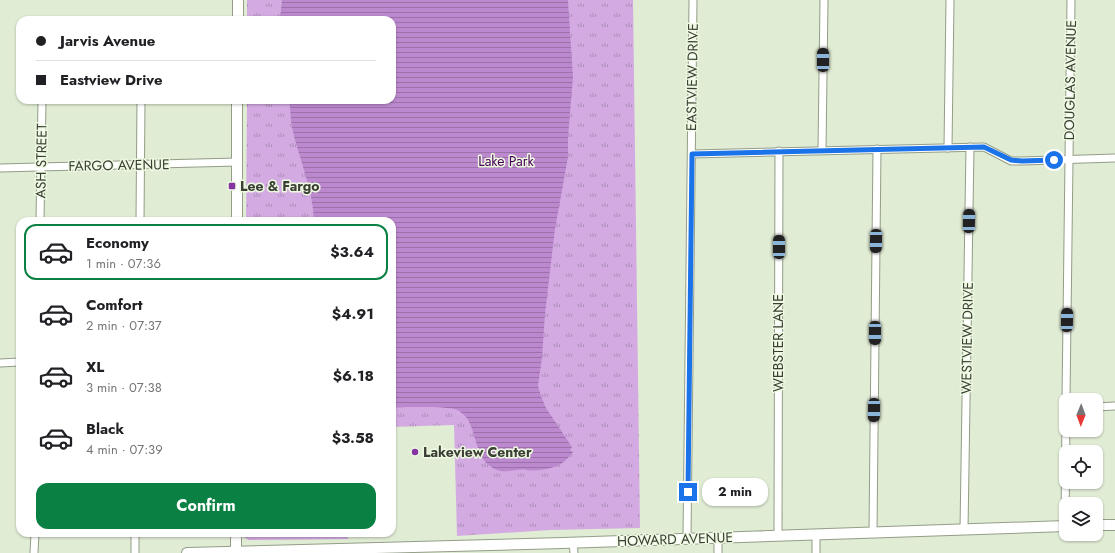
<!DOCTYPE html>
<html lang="en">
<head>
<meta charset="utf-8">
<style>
  :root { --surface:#fff; --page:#f6f6f6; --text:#202124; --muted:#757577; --line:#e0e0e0; --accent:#0b8043 }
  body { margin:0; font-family:Jost,sans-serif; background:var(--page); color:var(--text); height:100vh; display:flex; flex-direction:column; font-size:15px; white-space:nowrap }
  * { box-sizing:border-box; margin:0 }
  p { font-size:13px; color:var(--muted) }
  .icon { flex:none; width:22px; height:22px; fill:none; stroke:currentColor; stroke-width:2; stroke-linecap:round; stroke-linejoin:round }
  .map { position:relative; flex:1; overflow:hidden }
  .side { position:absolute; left:16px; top:217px; width:380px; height:320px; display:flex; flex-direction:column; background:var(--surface); border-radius:12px; box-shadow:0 1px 3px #0004 }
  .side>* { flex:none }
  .guide { position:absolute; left:16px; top:16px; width:380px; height:88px; border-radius:12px; box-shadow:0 1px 3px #0004; display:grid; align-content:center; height:88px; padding:0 20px; background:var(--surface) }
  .needle { width:26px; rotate:181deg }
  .fabs { position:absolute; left:1059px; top:393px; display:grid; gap:8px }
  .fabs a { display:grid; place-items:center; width:44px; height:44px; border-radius:8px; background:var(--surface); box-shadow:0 1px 3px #0004; font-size:20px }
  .end { position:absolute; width:18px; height:18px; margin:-9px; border:5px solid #1a73e8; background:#fff; box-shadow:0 0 0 2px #fff }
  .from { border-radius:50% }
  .bubble { position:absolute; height:28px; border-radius:12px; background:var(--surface); box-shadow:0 1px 3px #0004; font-size:13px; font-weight:700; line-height:28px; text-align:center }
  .car { position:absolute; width:12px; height:24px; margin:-12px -6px; border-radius:5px; box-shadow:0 0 3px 1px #0007; background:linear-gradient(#222 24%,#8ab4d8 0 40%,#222 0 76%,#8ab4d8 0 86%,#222 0) }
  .guide b { display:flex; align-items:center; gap:14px; height:38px; font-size:15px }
  .guide b+b { border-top:1px solid var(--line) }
  .guide i { width:10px; height:10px; background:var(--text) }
  ul { padding:7px 0 0; list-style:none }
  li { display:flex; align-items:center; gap:12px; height:56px; margin:0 8px 6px; padding:0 12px; border:2px solid transparent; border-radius:12px }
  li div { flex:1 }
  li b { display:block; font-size:15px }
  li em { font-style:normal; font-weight:700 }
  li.selected { border-color:var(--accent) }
  li>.icon { width:36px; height:36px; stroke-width:1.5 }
  .primary-button { display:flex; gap:8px; margin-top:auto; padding:8px 20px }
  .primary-button a { flex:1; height:46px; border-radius:12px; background:var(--accent); color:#fff; font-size:16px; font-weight:700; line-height:46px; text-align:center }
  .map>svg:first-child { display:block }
  .park { fill:url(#park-tufts) }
  .water { fill:url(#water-rules) }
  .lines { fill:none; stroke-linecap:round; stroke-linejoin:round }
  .street-casing { stroke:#939d87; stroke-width:9 }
  .secondary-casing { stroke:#939d87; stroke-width:12 }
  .street { stroke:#fff; stroke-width:7 }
  .secondary { stroke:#fff; stroke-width:10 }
  .route { stroke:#1a73e8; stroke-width:5 }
  .poi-dot { fill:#8734a3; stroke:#eef9e1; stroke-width:1.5 }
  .labels { text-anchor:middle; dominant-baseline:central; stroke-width:3; stroke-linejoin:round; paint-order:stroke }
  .street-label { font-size:14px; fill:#3a3e35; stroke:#eef9e1 }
  .park-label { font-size:14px; fill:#48015b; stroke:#eef9e1 }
  .poi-label { font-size:14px; font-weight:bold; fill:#3a3e35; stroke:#eef9e1; text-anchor:start }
</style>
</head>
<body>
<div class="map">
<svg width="1115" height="553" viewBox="0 0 1115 553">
  <defs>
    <pattern id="park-tufts" width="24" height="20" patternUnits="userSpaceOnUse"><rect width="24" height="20" fill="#d3abe2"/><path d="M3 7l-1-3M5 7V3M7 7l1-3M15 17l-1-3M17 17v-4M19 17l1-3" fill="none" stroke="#ac8db8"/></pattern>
    <pattern id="water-rules" width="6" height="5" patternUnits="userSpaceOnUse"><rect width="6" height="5" fill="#bc89cf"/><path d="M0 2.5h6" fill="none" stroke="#9a71a9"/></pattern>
  </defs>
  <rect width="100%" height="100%" fill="#e0ecd4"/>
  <g class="park">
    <polygon points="247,0 633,0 640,528 551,530 457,536 454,425 392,427 392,221 246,221 247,100 392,100 392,20 247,20"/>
    <polygon points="243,533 348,533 348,539 249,540 243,537"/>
  </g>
  <path class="water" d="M282,0H568L573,77L568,137V157L555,229L545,314L542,358L538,386L541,396L546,408L572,447L570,450L573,452C571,454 569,457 567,459C559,468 539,472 527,470C519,468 508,473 500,471C476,464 478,439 469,422C468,418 462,413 459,411C450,405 406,408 392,407V221H314C313,189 299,159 292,128C290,119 291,109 289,100H392V20H280Z"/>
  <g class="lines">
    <defs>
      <g id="street">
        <polyline points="948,148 950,0"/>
        <polyline points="822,150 824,0"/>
        <polyline points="692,154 984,147 1011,161 1022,161 1115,158"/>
        <polyline points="0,168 237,162"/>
        <polyline points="40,221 42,100"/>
        <polyline points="140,221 141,100"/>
        <polyline points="0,363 20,362"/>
        <polyline points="1066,400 1071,0"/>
        <polyline points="1096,407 1115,406"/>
        <polyline points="1065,526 1066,413"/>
        <polyline points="964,530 970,147"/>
        <polyline points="873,532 877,149"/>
        <polyline points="778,535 779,151"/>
        <polyline points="687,538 693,0"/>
        <polyline points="573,542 574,553"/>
        <polyline points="34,553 35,533"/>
        <polyline points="135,553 135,533"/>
        <polyline points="718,553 718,537"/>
        <polyline points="816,553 816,534"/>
      </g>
      <g id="secondary">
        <polyline points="238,20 238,0"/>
        <polyline points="237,221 237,100"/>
        <polyline points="1096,525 1115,525"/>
        <polyline points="187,553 563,543 1066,526"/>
        <polyline points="236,553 236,533"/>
      </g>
    </defs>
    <use href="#street" class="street-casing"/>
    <use href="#secondary" class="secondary-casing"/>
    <use href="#street" class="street"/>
    <use href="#secondary" class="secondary"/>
  </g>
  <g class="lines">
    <polyline class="route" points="688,492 692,154 984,147 1011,160 1022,161 1054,160"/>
  </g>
  <g class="poi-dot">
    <rect x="228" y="182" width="8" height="8" rx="2"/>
    <circle cx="415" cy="452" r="4"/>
  </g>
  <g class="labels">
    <g class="street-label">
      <text transform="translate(692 77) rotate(-89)">EASTVIEW DRIVE</text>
      <text transform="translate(1070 80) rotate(-89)">DOUGLAS AVENUE</text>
      <text transform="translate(41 161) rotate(-89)">ASH STREET</text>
      <text transform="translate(119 165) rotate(-1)">FARGO AVENUE</text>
      <text transform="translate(967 338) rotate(-89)">WESTVIEW DRIVE</text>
      <text transform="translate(778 343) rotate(-90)">WEBSTER LANE</text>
      <text transform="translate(675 539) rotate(-2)">HOWARD AVENUE</text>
    </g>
    <g class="park-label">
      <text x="506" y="161">Lake Park</text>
    </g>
    <g class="poi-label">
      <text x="240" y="186">Lee &amp; Fargo</text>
      <text x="423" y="452">Lakeview Center</text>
    </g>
  </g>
</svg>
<div class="fabs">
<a><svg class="needle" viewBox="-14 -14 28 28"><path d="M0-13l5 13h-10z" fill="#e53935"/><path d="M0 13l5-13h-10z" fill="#757577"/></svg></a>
<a><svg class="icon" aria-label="locate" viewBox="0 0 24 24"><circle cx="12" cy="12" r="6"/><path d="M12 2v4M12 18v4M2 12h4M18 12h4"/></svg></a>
<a><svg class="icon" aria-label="layers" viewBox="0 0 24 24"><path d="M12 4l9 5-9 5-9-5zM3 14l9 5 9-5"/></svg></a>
</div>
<i class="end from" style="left:1054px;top:160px"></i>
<i class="end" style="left:688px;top:492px"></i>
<div class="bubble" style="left:702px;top:478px;width:66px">2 min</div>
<i class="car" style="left:823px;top:60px;rotate:0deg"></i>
<i class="car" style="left:969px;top:221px;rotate:1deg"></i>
<i class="car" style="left:876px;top:241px;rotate:181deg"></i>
<i class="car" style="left:779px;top:247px;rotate:0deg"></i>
<i class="car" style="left:1067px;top:320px;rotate:1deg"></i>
<i class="car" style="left:875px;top:333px;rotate:180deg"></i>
<i class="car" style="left:874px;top:410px;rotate:181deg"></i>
<div class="guide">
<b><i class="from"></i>Jarvis Avenue</b>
<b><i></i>Eastview Drive</b>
</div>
<section class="side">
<ul>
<li class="selected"><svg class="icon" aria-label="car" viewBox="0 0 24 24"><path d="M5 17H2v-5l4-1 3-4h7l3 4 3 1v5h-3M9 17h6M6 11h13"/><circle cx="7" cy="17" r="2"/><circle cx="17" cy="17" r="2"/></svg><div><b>Economy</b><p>1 min · 07:36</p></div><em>$3.64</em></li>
<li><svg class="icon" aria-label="car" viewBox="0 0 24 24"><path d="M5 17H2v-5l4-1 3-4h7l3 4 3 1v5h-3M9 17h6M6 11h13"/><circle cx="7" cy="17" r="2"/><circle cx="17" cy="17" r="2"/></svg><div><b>Comfort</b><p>2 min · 07:37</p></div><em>$4.91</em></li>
<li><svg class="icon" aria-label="car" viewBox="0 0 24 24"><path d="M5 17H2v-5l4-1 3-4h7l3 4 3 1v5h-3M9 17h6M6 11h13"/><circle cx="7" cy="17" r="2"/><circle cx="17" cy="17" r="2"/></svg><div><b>XL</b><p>3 min · 07:38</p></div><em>$6.18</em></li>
<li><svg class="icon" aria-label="car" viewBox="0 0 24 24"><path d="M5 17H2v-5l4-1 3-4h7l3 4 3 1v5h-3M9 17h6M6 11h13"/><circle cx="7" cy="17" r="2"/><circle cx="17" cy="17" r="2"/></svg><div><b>Black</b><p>4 min · 07:39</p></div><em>$3.58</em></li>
</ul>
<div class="primary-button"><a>Confirm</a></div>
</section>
</div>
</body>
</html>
